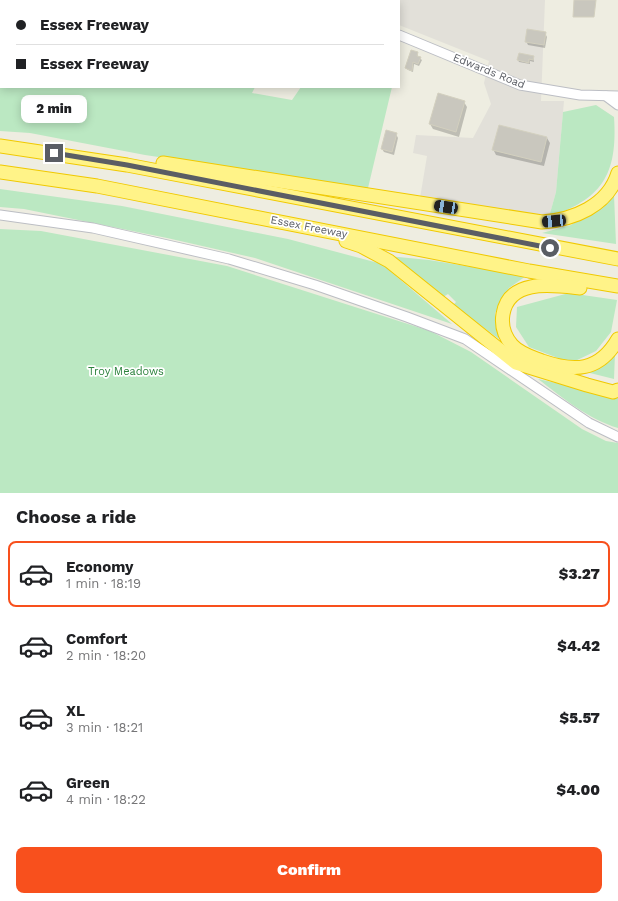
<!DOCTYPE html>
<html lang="en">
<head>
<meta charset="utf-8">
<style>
  :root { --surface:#fff; --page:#f6f6f6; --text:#202124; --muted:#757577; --line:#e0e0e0; --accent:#f8501d }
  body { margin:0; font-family:"Work Sans",sans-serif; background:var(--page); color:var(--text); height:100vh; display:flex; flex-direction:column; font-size:15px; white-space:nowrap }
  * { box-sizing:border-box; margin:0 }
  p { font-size:13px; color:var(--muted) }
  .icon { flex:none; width:22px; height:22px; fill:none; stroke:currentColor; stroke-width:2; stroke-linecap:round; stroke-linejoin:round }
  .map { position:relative; height:493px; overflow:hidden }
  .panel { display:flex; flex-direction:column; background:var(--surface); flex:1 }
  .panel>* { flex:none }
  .guide { position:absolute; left:0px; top:0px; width:400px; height:88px; box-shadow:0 2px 10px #0003; display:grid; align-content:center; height:88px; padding:0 16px; background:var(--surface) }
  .end { position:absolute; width:18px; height:18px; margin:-9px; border:5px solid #5a5d64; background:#fff; box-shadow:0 0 0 2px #fff }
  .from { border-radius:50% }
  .bubble { position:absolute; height:28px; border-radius:8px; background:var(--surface); box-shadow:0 2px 10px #0003; font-size:13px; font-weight:800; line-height:28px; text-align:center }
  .car { position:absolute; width:12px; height:24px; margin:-12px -6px; border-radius:5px; box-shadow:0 0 3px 1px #0007; background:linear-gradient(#222 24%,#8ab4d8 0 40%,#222 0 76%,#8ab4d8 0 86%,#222 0) }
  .guide b { display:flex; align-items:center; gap:14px; height:38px; font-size:15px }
  .guide b+b { border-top:1px solid var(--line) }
  .guide i { width:10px; height:10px; background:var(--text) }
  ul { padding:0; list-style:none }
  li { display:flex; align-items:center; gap:12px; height:66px; margin:0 8px 6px; padding:0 8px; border:2px solid transparent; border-radius:8px }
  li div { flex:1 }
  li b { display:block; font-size:15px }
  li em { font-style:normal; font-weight:800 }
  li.active { border-color:var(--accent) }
  li>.icon { width:36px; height:36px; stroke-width:1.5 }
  h2 { padding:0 16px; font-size:18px; line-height:48px }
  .primary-button { display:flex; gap:8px; margin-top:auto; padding:8px 16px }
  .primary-button a { flex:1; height:46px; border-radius:8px; background:var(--accent); color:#fff; font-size:16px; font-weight:800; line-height:46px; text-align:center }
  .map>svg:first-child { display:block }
  .industrial { fill:#e2e0d9 }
  .green { fill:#bbe8c2 }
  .shadow { fill:#0003 }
  .building { fill:#c9c7be; stroke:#d3d0bf }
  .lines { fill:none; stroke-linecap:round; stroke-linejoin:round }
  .minor-casing { stroke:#bcbec4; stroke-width:11 }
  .highway-casing { stroke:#f0c900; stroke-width:15 }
  .minor { stroke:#fff; stroke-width:9 }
  .highway { stroke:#fff388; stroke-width:13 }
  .route { stroke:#5a5d64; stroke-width:5 }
  .labels { text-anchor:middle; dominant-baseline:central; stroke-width:3.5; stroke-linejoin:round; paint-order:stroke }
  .street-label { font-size:11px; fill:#5a5d64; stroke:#fff }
  .park-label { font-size:11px; fill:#2c823d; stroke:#fff }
</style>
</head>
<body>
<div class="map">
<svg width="618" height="493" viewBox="0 0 618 493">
  <rect width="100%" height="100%" fill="#eeede1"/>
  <polygon class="industrial" points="350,0 545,0 541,101 564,101 556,192 549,217 420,198 427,156 413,153 416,135 473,138 491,104 484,83 489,61 399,25 399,1"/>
  <g class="green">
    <polygon points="0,0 293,1 1,1 1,87 255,87 252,93 292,100 301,87 392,87 368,188 145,155 30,133 0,131"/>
    <path d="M596,105L614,117C618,176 601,199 549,217L556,192L563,112Z"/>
    <polygon points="0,189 122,206 288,239 382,264 452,324 255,258 167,238 24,209 0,207"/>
    <polygon points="614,195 616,244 542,233 571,225"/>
    <polygon points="0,229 41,231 227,266 430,331 471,352 582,429 606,441 618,443 618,493 0,493"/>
    <polygon points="388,256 429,260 526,276 509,288 495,313 499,339 453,305 456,302 448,294 443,297"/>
    <polygon points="569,293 617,300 611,332 596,351 571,363 529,347 516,327 517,307"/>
    <polygon points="615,353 614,379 582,371"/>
    <path d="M538,379L616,396L618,398V428C588,419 563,398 538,379Z"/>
  </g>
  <g class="shadow">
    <polygon points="545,33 547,37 545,48 528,45 526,41"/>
    <polygon points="417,53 418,57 422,60 419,66 414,64 413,72 408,70 406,68"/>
    <polygon points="533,57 534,62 530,61 530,64 519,62 518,60"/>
    <polygon points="464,102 467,107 459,137 433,129 430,124"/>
    <polygon points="396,134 398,138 394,155 384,152 382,149"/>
    <polygon points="547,138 550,143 544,166 496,155 493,149"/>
  </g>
  <g class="building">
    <polygon points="574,0 596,0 594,17 573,17"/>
    <polygon points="527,29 546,32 544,45 525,42"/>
    <polygon points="411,50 418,52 417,56 421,57 418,64 413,62 412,71 405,68"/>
    <polygon points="519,53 534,56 533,60 529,59 529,63 517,60"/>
    <polygon points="438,93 465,101 456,132 429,124"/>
    <polygon points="499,125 547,137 541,162 492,150"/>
    <polygon points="386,130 397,133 392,152 381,149"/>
  </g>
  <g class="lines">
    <defs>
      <g id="minor">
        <polyline points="313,0 315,1"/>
        <polyline points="399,35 520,85 580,95 618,96"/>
        <polyline points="606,96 618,105"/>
        <polyline points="0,215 93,228 229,259 315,285 407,317 465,339 589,423 618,437"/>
      </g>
      <g id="highway">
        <polyline points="0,146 127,165 618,259"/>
        <path d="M163,163L542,222C573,220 608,206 618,173"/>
        <polyline points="0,172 97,186 529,271 618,286"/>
        <polyline points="346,241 361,246 389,261 516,363 587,385 613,392 618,390"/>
        <path d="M580,288C553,285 509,278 503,314C501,326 505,337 512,345C520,354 532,357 542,361C574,372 599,372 618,339"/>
      </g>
    </defs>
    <use href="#minor" class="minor-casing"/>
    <use href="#highway" class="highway-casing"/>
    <use href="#minor" class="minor"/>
    <use href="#highway" class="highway"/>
  </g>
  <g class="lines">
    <polyline class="route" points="54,153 127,165 550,248"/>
  </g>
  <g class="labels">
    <g class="street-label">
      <text transform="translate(489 71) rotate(22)">Edwards Road</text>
      <text transform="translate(309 227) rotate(11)">Essex Freeway</text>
    </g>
    <g class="park-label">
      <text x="126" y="371">Troy Meadows</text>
    </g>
  </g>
</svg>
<i class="end from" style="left:550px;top:248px"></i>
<i class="end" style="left:54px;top:153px"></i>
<div class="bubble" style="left:21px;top:95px;width:66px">2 min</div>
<i class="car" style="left:446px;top:207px;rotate:279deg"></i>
<i class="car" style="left:554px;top:221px;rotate:265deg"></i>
<div class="guide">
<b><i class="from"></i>Essex Freeway</b>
<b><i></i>Essex Freeway</b>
</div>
</div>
<section class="panel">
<h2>Choose a ride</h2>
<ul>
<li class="active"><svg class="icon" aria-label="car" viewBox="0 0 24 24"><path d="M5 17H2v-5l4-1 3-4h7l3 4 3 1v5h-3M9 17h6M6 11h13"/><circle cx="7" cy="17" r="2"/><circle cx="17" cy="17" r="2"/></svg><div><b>Economy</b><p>1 min · 18:19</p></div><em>$3.27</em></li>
<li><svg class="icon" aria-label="car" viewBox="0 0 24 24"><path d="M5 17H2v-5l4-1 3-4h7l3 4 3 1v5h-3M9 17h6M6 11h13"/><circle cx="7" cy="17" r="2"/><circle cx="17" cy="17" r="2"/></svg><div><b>Comfort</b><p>2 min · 18:20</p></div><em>$4.42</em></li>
<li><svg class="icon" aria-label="car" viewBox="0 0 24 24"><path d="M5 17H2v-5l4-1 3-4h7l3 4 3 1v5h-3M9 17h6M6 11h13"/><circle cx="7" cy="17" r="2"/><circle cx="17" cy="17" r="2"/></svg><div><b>XL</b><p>3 min · 18:21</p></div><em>$5.57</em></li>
<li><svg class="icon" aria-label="car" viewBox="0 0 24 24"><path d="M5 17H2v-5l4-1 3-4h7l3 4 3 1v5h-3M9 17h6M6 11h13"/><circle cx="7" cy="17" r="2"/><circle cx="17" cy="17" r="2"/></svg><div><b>Green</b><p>4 min · 18:22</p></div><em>$4.00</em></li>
</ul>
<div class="primary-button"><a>Confirm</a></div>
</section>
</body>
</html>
